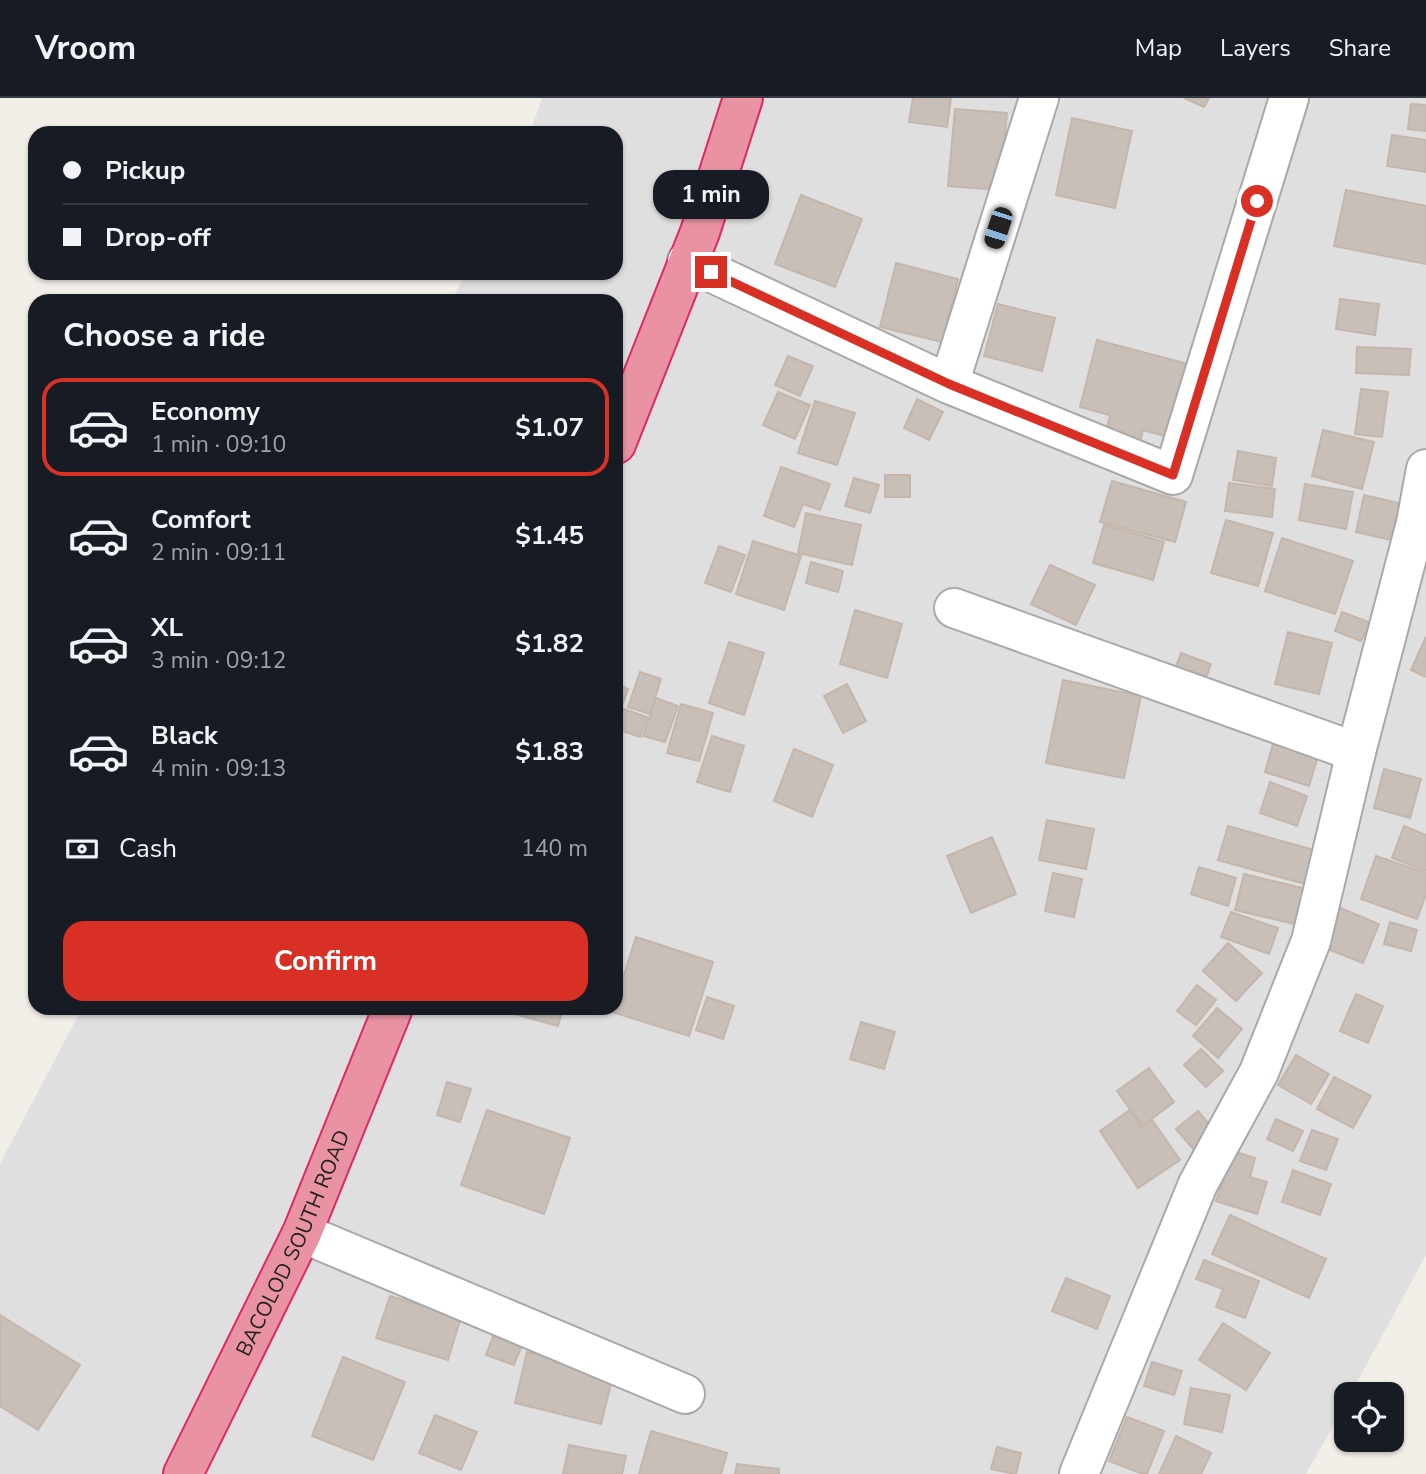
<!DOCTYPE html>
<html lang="en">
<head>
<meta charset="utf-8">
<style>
  :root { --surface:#171b24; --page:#20242c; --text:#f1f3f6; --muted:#9ea1a6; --line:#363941; --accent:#d93025 }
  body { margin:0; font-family:"Nunito Sans",sans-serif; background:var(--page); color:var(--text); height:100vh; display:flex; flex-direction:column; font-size:26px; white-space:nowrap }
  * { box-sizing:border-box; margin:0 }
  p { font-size:23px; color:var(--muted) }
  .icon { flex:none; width:38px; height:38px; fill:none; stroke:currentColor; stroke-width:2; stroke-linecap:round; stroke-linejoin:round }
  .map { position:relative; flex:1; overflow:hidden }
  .drawer { position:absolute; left:28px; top:196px; width:595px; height:721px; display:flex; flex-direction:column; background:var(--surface); border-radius:21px; box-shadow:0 2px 5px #0004 }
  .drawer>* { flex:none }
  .guide { position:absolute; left:28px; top:28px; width:595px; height:154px; border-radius:21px; box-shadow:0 2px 5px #0004; display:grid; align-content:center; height:154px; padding:0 35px; background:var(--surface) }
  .fabs { position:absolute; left:1334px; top:1284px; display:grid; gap:14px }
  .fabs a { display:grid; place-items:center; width:70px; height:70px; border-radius:14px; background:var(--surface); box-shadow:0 2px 5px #0004; font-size:35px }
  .end { position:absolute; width:32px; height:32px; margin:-16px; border:9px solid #d93025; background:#fff; box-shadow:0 0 0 4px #fff }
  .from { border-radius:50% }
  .bubble { position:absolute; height:49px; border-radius:21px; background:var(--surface); box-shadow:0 2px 5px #0004; font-size:23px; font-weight:700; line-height:49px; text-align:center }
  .car { position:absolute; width:21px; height:42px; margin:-21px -10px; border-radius:9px; box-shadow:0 0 5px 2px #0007; background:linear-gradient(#222 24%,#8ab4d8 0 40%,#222 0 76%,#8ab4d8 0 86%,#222 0) }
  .guide b { display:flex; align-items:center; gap:24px; height:66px; font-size:26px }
  .guide b+b { border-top:2px solid var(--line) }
  .guide i { width:18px; height:18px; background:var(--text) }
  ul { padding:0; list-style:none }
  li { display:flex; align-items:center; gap:21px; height:98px; margin:0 14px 10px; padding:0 21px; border:4px solid transparent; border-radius:21px }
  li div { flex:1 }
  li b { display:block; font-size:26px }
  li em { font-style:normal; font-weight:700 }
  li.on { border-color:var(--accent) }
  li>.icon { width:63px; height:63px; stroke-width:1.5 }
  h2 { padding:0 35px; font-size:32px; line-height:84px }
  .pay { display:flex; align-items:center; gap:18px; height:77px; padding:0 35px; font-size:26px }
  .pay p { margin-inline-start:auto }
  .button { display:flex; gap:14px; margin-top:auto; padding:14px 35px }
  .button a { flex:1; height:80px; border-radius:21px; background:var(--accent); color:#fff; font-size:28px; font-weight:700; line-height:80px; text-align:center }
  header { display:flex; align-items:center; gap:42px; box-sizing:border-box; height:98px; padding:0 35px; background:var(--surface); border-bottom:2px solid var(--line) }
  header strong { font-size:33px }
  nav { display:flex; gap:38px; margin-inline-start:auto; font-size:24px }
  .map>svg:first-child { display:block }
  .residential { fill:#e0dfdf }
  .building { fill:#c7bfb8; stroke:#c4b6ab; stroke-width:2 }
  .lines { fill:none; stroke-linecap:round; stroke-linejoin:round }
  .minor-casing { stroke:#a9a9a9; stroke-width:42 }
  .highway-casing { stroke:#dc2a67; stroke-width:42 }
  .minor { stroke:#fff; stroke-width:38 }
  .highway { stroke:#e892a2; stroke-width:38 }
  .route { stroke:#d93025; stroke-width:9 }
  .labels { text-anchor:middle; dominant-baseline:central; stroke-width:5; stroke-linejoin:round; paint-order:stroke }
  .street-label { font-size:21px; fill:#222; stroke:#fff }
</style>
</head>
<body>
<header>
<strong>Vroom</strong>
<nav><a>Map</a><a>Layers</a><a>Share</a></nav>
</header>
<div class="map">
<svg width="1426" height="1376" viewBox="0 0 1426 1376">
  <rect width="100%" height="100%" fill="#f2efe9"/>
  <polygon class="residential" points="542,0 1426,0 1426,1157 1350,1297 1346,1297 1346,1305 1306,1376 0,1376 0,1066 82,910 616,910 616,203 452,203 466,175 616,175 616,35 530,35"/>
  <g class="building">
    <polygon points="913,0 951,0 947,29 909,24"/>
    <polygon points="1184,0 1209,0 1204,9"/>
    <polygon points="1411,6 1426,7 1426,33 1408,31"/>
    <polygon points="955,11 1007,15 1000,92 948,88"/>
    <polygon points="1072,20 1132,33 1115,110 1056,97"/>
    <polygon points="1392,37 1426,42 1426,74 1387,68"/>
    <polygon points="1346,92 1426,108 1426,166 1334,148"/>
    <polygon points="801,97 862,121 835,189 775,166"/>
    <polygon points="896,165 958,181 942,244 880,229"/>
    <polygon points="1340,201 1379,206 1375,237 1336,231"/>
    <polygon points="998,206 1055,220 1042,273 984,258"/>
    <polygon points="1097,242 1188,266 1168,339 1143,332 1140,344 1106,335 1110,317 1080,309"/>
    <polygon points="1357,249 1411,251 1409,277 1356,275"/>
    <polygon points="788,258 813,268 800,298 775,287"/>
    <polygon points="1361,291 1388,294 1382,339 1355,336"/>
    <polygon points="778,294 810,307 795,341 763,327"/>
    <polygon points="917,301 943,314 929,342 904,330"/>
    <polygon points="815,303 855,315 837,367 798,355"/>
    <polygon points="1323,332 1374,344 1362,391 1312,378"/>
    <polygon points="1238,353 1276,360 1272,388 1233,382"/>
    <polygon points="781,369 830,386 820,412 803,406 794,429 764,418"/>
    <rect x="885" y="377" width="25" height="22"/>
    <polygon points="854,380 879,387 870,415 845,408"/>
    <polygon points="1112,383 1186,404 1175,444 1100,424"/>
    <polygon points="1229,385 1275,391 1272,419 1225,413"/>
    <polygon points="1305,386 1353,394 1346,431 1299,422"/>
    <polygon points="1364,397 1403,406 1395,443 1356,434"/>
    <polygon points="806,415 861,427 852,467 798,455"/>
    <polygon points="1226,422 1273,435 1258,488 1211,475"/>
    <polygon points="1104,427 1164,444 1153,482 1093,465"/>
    <polygon points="1282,440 1353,463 1335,516 1265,493"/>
    <polygon points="753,443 801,458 784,512 736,496"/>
    <polygon points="719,448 745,457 731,494 705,485"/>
    <polygon points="811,464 843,473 838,494 806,485"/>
    <polygon points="1050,467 1095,487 1076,527 1031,506"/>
    <polygon points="855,512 902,526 887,580 840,566"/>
    <polygon points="1342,514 1371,525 1361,543 1335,533"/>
    <polygon points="1288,534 1332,545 1319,596 1275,586"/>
    <polygon points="1426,539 1426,579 1411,572"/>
    <polygon points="729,544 764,555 744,617 709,605"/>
    <polygon points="1181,555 1211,566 1202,591 1172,579"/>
    <polygon points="640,574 661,581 650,616 628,609"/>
    <polygon points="1063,582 1141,598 1124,680 1046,665"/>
    <polygon points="616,586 628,591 616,625"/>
    <polygon points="847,586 866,623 843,635 824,598"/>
    <polygon points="656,600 678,608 665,644 643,638"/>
    <polygon points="681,606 713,615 699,663 667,655"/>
    <polygon points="624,611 647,619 640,639 616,631"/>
    <polygon points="712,638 744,648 730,694 697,684"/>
    <polygon points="1274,642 1319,655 1309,688 1265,674"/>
    <polygon points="794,651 833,667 812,719 774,703"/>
    <polygon points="1384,671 1421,681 1410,720 1374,710"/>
    <polygon points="1270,684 1307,698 1297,728 1260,715"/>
    <polygon points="1047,722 1094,731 1086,771 1039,762"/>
    <polygon points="1228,728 1314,752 1305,786 1218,762"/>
    <polygon points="1404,728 1426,737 1426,773 1392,760"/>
    <polygon points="992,739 1016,796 971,815 947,758"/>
    <polygon points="1376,758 1426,775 1426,796 1417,821 1361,801"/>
    <polygon points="1199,769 1236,780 1228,808 1191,796"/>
    <polygon points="1053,775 1082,781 1074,819 1045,813"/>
    <polygon points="1244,776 1307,791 1298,827 1235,812"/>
    <polygon points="1338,809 1379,826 1363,865 1322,849"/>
    <polygon points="1231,814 1278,830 1269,856 1221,839"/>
    <polygon points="1390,824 1417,832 1411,853 1384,846"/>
    <polygon points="636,839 713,864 689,938 612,914 613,910 616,910 616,902"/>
    <polygon points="1228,845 1262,875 1236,903 1203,873"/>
    <polygon points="1197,887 1216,902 1196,927 1177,913"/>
    <polygon points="1356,896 1383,908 1368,945 1340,933"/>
    <polygon points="707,899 734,908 723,941 696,932"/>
    <polygon points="493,910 563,910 558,928"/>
    <polygon points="1217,910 1242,931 1218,960 1193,938"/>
    <polygon points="861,924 895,934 884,971 850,961"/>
    <polygon points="1201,951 1223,973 1206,989 1184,967"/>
    <polygon points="1296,957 1329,976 1311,1006 1278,987"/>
    <polygon points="1149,970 1174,1004 1142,1028 1117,993"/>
    <polygon points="1334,979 1371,998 1353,1030 1317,1011"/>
    <polygon points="447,984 471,991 460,1024 437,1017"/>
    <polygon points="487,1012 570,1040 544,1116 461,1087"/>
    <polygon points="1130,1012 1142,1029 1152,1022 1180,1062 1138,1090 1100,1033"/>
    <polygon points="1198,1013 1216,1035 1195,1053 1176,1031"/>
    <polygon points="1276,1021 1303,1033 1293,1053 1267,1041"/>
    <polygon points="1312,1032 1338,1041 1326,1072 1300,1063"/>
    <polygon points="1233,1053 1255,1060 1250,1079 1267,1084 1257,1116 1216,1103"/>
    <polygon points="1293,1072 1331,1086 1320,1117 1282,1104"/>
    <polygon points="1230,1117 1326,1161 1309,1200 1212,1156"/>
    <polygon points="1204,1162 1259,1183 1245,1220 1216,1209 1223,1191 1196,1181"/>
    <polygon points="1066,1180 1110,1198 1097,1231 1052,1213"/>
    <polygon points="390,1198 461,1219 448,1262 376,1240"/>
    <polygon points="0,1217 80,1267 38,1332 0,1308"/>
    <polygon points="1223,1225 1270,1255 1246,1292 1199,1262"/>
    <polygon points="494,1236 522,1247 514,1267 486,1257"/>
    <polygon points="527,1254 614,1274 601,1326 515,1305"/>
    <polygon points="343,1259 405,1284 373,1362 312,1338"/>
    <polygon points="1152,1264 1182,1273 1174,1297 1144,1288"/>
    <polygon points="1191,1290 1230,1297 1222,1334 1184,1326"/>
    <polygon points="435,1317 477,1334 461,1372 419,1355"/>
    <polygon points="1127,1319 1164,1333 1147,1376 1143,1376 1109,1363"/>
    <polygon points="651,1333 727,1355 721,1376 639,1376"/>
    <polygon points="1176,1338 1211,1355 1201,1376 1159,1376"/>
    <polygon points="569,1347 626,1358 622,1376 563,1376"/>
    <polygon points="997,1349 1021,1355 1016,1376 991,1371"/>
    <polygon points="737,1366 779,1371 779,1376 735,1376"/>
  </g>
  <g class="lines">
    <defs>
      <g id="minor">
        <polyline points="687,163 949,286 1173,377 1289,0"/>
        <polyline points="949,286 1039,0"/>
        <polyline points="954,510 1356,654"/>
        <polyline points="302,1135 685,1296"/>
        <polyline points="1079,1376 1198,1086 1259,974 1311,843 1356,654 1416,425 1426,371"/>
      </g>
      <g id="highway">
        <polyline points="616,346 700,134 743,0"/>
        <path id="s1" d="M183,1376L302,1135L393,910"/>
      </g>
    </defs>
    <use href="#minor" class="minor-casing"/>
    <use href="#highway" class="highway-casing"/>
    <use href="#minor" class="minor"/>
    <use href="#highway" class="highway"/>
  </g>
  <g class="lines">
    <polyline class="route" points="711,174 949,286 1173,377 1257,103"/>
  </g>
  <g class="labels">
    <g class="street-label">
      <text stroke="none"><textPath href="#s1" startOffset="256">BACOLOD SOUTH ROAD</textPath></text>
    </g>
  </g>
</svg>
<div class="fabs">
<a><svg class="icon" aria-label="locate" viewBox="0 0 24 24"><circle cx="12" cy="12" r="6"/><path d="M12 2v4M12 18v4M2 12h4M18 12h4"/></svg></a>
</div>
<i class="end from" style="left:1257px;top:103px"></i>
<i class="end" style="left:711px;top:174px"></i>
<div class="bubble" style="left:653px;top:72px;width:116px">1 min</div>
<i class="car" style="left:998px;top:130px;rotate:198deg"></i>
<div class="guide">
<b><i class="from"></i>Pickup</b>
<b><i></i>Drop-off</b>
</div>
<section class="drawer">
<h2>Choose a ride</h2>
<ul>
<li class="on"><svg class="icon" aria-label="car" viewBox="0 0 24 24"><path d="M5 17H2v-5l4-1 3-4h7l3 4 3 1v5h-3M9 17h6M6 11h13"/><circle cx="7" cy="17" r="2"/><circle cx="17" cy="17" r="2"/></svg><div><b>Economy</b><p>1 min · 09:10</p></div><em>$1.07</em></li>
<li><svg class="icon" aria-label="car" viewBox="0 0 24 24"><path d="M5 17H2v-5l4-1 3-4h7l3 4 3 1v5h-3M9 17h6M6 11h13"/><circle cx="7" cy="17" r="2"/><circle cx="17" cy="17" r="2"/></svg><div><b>Comfort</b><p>2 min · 09:11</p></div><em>$1.45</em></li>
<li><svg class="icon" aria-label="car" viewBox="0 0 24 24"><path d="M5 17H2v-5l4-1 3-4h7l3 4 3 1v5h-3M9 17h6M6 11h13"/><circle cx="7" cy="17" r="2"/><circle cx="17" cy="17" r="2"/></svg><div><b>XL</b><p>3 min · 09:12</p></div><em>$1.82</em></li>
<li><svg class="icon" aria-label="car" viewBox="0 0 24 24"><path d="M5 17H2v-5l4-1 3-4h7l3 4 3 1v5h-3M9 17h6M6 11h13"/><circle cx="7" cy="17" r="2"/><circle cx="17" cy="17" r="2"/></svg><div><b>Black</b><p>4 min · 09:13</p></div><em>$1.83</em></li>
</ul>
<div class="pay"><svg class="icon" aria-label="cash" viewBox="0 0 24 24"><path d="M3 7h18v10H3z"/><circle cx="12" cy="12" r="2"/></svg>Cash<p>140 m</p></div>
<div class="button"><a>Confirm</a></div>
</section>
</div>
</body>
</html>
